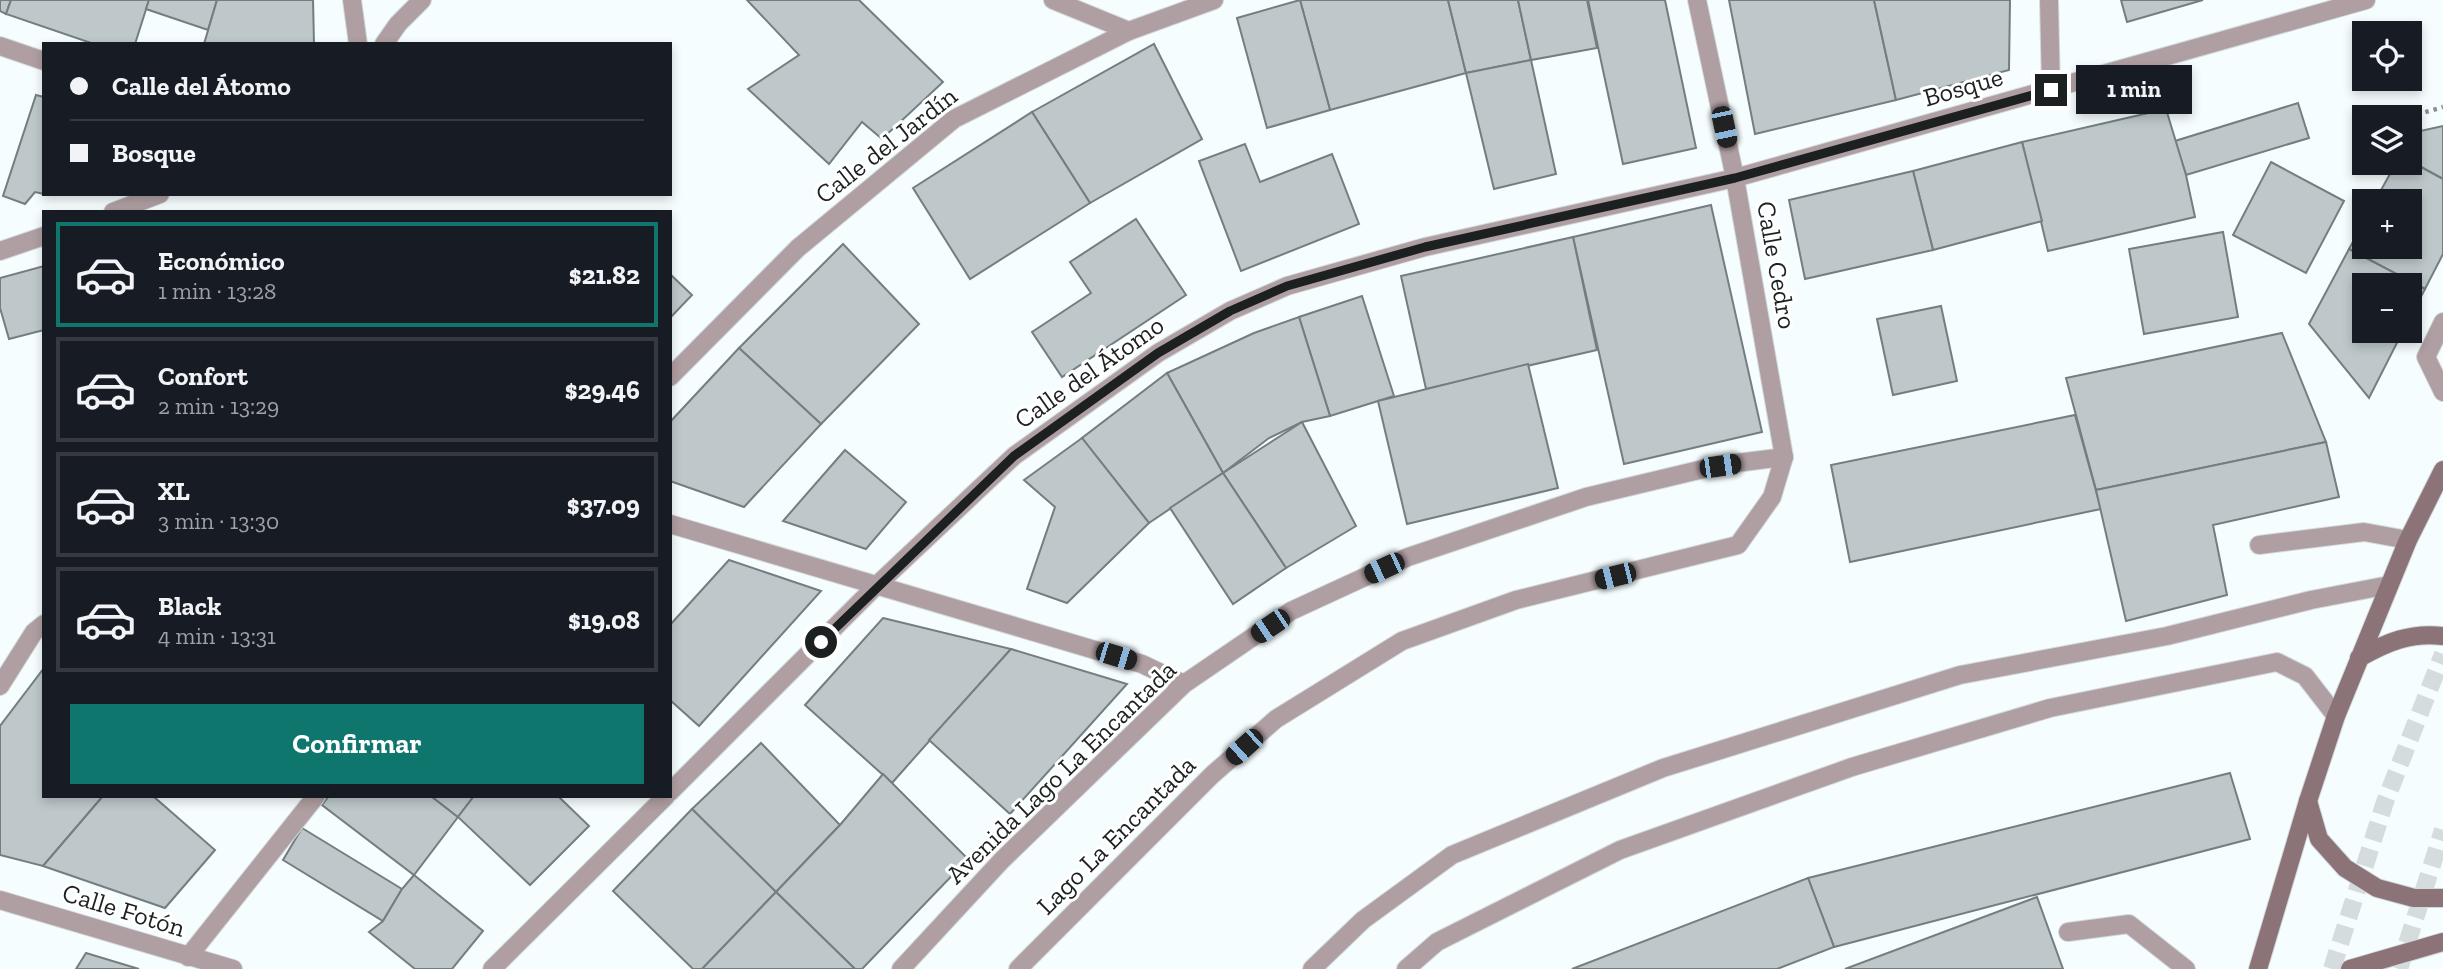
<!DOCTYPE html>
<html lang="es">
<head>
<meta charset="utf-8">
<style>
  :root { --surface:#171b24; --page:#242831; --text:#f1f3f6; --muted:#9ea1a6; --line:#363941; --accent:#0f766e }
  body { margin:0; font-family:"Zilla Slab",serif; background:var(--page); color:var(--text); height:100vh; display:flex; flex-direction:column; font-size:26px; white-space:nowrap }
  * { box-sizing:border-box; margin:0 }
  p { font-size:23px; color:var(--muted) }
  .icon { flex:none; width:38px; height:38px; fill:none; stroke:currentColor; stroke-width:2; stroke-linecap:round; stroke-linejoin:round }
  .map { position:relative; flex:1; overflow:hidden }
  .side { position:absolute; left:42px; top:210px; width:630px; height:588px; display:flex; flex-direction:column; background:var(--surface); border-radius:0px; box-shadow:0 4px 10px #0003 }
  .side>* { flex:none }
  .banner { position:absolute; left:42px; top:42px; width:630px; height:154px; border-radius:0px; box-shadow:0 4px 10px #0003; display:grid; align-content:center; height:154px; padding:0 28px; background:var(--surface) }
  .tools { position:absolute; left:2352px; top:21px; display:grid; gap:14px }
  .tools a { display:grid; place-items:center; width:70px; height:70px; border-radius:0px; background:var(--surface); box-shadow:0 4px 10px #0003; font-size:35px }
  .end { position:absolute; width:32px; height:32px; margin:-16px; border:9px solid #1c2021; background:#fff; box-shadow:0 0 0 4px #fff }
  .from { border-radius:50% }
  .bubble { position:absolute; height:49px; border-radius:0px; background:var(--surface); box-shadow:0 4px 10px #0003; font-size:23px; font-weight:800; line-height:49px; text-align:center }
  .car { position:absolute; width:21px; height:42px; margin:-21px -10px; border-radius:9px; box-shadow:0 0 5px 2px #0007; background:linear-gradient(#222 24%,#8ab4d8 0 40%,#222 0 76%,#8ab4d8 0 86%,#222 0) }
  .banner b { display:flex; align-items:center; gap:24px; height:66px; font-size:26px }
  .banner b+b { border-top:2px solid var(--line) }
  .banner i { width:18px; height:18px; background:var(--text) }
  ul { padding:12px 0 0; list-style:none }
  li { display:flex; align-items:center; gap:21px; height:105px; margin:0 14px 10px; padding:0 14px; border:4px solid var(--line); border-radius:0px }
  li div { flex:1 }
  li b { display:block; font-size:26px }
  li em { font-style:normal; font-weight:800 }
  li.active { border-color:var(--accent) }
  li>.icon { width:63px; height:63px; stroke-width:1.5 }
  .button { display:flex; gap:14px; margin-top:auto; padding:14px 28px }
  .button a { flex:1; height:80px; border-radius:0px; background:var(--accent); color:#fff; font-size:28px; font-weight:800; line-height:80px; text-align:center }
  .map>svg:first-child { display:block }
  .building { fill:#bec8cb; stroke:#747e80; stroke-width:2 }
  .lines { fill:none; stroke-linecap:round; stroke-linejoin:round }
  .primary-tunnel { stroke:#d5dcdd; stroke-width:18; stroke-dasharray:18 9; stroke-linecap:butt }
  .lane-casing { stroke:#d3dadb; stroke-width:20 }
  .street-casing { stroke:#d3dadb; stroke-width:20 }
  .secondary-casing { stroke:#d3dadb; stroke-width:20 }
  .path { stroke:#888d8e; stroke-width:4.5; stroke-dasharray:3.5 5; stroke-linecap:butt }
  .lane { stroke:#b09fa2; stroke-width:18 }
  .street { stroke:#b09fa2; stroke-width:18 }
  .secondary { stroke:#8b7377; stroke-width:18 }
  .route { stroke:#1c2021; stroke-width:9 }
  .labels { text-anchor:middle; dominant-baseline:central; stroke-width:6; stroke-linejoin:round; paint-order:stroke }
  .street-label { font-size:26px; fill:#1c2021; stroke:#fff }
</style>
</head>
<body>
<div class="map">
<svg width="2443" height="969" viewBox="0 0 2443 969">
  <rect width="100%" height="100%" fill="#f6fdfe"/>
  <g class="building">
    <polygon points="0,0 11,0 6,14 0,11"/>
    <polygon points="11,0 149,0 135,44 94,44 6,14"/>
    <polygon points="149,0 217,0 208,30 146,9"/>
    <polygon points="217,0 313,0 314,44 204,44"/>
    <polygon points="747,0 859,0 943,82 882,139 862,122 829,164 748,89 799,55"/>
    <polygon points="1300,0 1448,0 1466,73 1330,110"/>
    <polygon points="1300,0 1330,110 1267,128 1237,18"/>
    <polygon points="1448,0 1518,0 1531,60 1466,73"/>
    <polygon points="1518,0 1587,0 1597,48 1531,60"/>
    <polygon points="1588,0 1665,0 1696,148 1623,164"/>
    <polygon points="1729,0 1874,0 1896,100 1755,134"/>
    <polygon points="1874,0 2010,0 2009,70 1896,100"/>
    <polygon points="2121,0 2203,0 2127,22"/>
    <polygon points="1154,44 1202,139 1090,203 1032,112"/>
    <polygon points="1531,60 1556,174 1494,189 1466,73"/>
    <polygon points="36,95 44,97 44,194 35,192 25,204 3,196"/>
    <polygon points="2298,103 2309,138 2186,175 2175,141"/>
    <polygon points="2166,109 2186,175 2195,217 2048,251 2022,142"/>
    <polygon points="1032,112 1090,203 970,279 913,188"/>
    <polygon points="2443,126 2443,179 2410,161 2411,133"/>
    <polygon points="2022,142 2042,221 1933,250 1913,171"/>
    <polygon points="1245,144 1260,182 1332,154 1359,224 1241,271 1199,161"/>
    <polygon points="2410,161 2443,179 2443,254 2425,289 2349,249 2364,221 2364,247 2410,247 2410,201 2375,201 2396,163"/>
    <polygon points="2271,162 2344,201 2306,273 2233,235"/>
    <polygon points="1913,171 1933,250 1805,279 1789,200"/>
    <polygon points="1711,205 1762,432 1624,464 1573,237"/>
    <polygon points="1136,219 1186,295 1062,377 1032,332 1091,293 1070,262"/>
    <polygon points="2223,232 2238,317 2144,334 2129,249"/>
    <polygon points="1573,237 1597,350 1426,389 1401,276"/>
    <polygon points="843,244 919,324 821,424 739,348"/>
    <polygon points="2349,249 2425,289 2410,318 2410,285 2364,285 2364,331 2403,331 2369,398 2309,324"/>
    <polygon points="44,266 44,330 9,339 0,308 0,278"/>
    <polygon points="670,274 692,295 670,318"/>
    <polygon points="1362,296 1394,396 1330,416 1299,317"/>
    <polygon points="1941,306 1957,381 1893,395 1877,319"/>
    <polygon points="1299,317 1330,416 1302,422 1269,438 1223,473 1167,373 1254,333"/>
    <polygon points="2282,333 2326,442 2096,490 2066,378"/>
    <polygon points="739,348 821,424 744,507 670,481 670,422"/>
    <polygon points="1528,364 1558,488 1407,524 1378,401"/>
    <polygon points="1167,373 1223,473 1149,523 1082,438"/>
    <polygon points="2075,415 2101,509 1850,562 1831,465"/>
    <polygon points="1302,422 1356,526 1286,568 1223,473"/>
    <polygon points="1082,438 1149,523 1067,603 1027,589 1055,507 1024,480"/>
    <polygon points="2326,442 2339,497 2213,525 2227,595 2126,621 2096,490"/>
    <polygon points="845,450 906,502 866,549 783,521"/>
    <polygon points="1223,473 1286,568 1233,604 1170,508"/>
    <polygon points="729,560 821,591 699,726 670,700 670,625"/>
    <polygon points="883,618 1011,649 892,783 805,705"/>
    <polygon points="1011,649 1127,684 1010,814 929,740"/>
    <polygon points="44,668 44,796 103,796 43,866 0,855 0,726"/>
    <polygon points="761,743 840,825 776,892 692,809"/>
    <polygon points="2230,773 2250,839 1834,947 1808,878"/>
    <polygon points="883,774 968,859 862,969 855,969 776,892 840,825"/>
    <polygon points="103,796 153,796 215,850 165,908 43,866"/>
    <polygon points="329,796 431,796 458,817 414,875 322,805"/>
    <polygon points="431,796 474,796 458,817"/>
    <polygon points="474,796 558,796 589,826 530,885 458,817"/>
    <polygon points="692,809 776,892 702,969 693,969 613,891"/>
    <polygon points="302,828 402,889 383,921 283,860"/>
    <polygon points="414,875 483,931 452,969 415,969 369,932 383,921 402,889"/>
    <polygon points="1808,878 1834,947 1777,969 1572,969"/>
    <polygon points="776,892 855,969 702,969"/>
    <polygon points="2037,897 2063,969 1845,969"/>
    <polygon points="86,953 139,969 76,969"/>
  </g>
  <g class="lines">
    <g class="primary-tunnel">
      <polyline points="2332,969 2385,802 2443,654"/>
      <polyline points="2399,969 2443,830"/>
    </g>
    <defs>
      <g id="lane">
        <polyline points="2259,545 2364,532 2408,540"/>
        <polyline points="2068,932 2129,924 2186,969"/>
        <polyline points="1312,969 1363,920 1452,855 1663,768 1960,675 2167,636 2311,600 2389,585"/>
        <polyline points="1406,969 1437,942 1620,850 1852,767 2050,708 2277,662 2305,676 2336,716"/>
      </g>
      <g id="street">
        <polyline points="352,0 358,44"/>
        <polyline points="1053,0 1129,31"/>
        <polyline points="2049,0 2051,90"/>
        <polyline points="384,44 398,24 422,0"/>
        <polyline points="0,46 44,61"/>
        <polyline points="113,212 160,194"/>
        <polyline points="0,251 44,236"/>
        <polyline points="2443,322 2426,357 2443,392"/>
        <polyline points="670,377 798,248 954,119 1129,31 1214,0"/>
        <polyline points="670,524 1142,664 1184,684"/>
        <polyline points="0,686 34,632 44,624"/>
        <polyline points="670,792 877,585 1014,456 1158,353 1230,311 1287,286 1425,247 1735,178 2366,0"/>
        <polyline points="0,900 233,969"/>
        <polyline points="188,957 316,796"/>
        <polyline points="492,969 666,796"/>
        <polyline points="901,969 1002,860 1184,684 1291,611 1408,557 1586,497 1720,465 1784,457"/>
        <polyline points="1018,969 1212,775 1276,719 1402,641 1516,600 1738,545 1772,497 1784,457 1735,178 1697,0"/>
      </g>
      <g id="secondary">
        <path d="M2359,658C2387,642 2411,632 2443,636"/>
        <polyline points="2308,801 2319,839 2345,868 2377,888 2414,898 2443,898"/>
        <polyline points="2258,969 2308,801 2336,716 2408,540 2443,470"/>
        <polyline points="2350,969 2443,942"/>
      </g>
    </defs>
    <use href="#lane" class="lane-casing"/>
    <use href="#street" class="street-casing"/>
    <use href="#secondary" class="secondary-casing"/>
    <g class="path">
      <polyline points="2409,117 2443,107"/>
      <polyline points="2356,134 2364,131"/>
    </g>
    <use href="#lane" class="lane"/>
    <use href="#street" class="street"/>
    <use href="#secondary" class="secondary"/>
  </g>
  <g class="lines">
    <polyline class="route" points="821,642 1014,456 1158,353 1230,311 1287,286 1425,247 1735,178 2051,90"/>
  </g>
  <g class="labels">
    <g class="street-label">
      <text transform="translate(1963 87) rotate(-16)">Bosque</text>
      <text transform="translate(886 145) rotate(-38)">Calle del Jardín</text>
      <text transform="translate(1777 265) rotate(80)">Calle Cedro</text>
      <text transform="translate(1089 372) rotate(-35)">Calle del Átomo</text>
      <text transform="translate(1061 772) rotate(-44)">Avenida Lago La Encantada</text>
      <text transform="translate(1116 835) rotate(-45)">Lago La Encantada</text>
      <text transform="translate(124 910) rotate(17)">Calle Fotón</text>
    </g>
  </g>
</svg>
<div class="tools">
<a><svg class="icon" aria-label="locate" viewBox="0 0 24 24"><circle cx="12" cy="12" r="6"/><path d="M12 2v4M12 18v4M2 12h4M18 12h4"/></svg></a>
<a><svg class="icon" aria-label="layers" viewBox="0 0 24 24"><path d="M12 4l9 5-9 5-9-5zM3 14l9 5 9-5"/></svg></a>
<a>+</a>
<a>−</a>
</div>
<i class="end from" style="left:821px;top:642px"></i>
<i class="end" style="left:2051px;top:90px"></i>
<div class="bubble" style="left:2076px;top:65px;width:116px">1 min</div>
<i class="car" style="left:1724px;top:127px;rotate:168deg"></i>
<i class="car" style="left:1720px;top:466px;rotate:82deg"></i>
<i class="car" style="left:1384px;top:568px;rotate:245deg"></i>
<i class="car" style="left:1615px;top:576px;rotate:256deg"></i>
<i class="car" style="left:1270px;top:626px;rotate:236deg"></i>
<i class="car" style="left:1116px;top:656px;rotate:107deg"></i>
<i class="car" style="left:1244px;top:747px;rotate:228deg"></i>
<div class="banner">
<b><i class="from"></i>Calle del Átomo</b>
<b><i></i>Bosque</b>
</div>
<section class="side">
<ul>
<li class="active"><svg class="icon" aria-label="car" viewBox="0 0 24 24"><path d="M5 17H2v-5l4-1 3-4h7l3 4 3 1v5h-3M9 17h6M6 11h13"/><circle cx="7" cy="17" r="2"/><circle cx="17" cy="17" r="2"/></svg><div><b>Económico</b><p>1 min · 13:28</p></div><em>$21.82</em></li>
<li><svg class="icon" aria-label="car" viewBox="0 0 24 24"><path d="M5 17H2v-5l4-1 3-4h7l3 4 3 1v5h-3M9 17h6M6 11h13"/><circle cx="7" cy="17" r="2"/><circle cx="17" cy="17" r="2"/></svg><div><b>Confort</b><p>2 min · 13:29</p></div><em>$29.46</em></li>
<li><svg class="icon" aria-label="car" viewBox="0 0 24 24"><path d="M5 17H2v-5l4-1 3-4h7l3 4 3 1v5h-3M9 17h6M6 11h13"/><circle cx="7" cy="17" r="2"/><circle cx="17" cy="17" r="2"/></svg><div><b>XL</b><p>3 min · 13:30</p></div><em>$37.09</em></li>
<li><svg class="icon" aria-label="car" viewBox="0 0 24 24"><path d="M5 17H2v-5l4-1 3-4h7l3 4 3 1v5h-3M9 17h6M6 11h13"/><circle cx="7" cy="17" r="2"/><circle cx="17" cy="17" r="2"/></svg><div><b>Black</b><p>4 min · 13:31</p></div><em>$19.08</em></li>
</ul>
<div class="button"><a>Confirmar</a></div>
</section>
</div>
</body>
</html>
